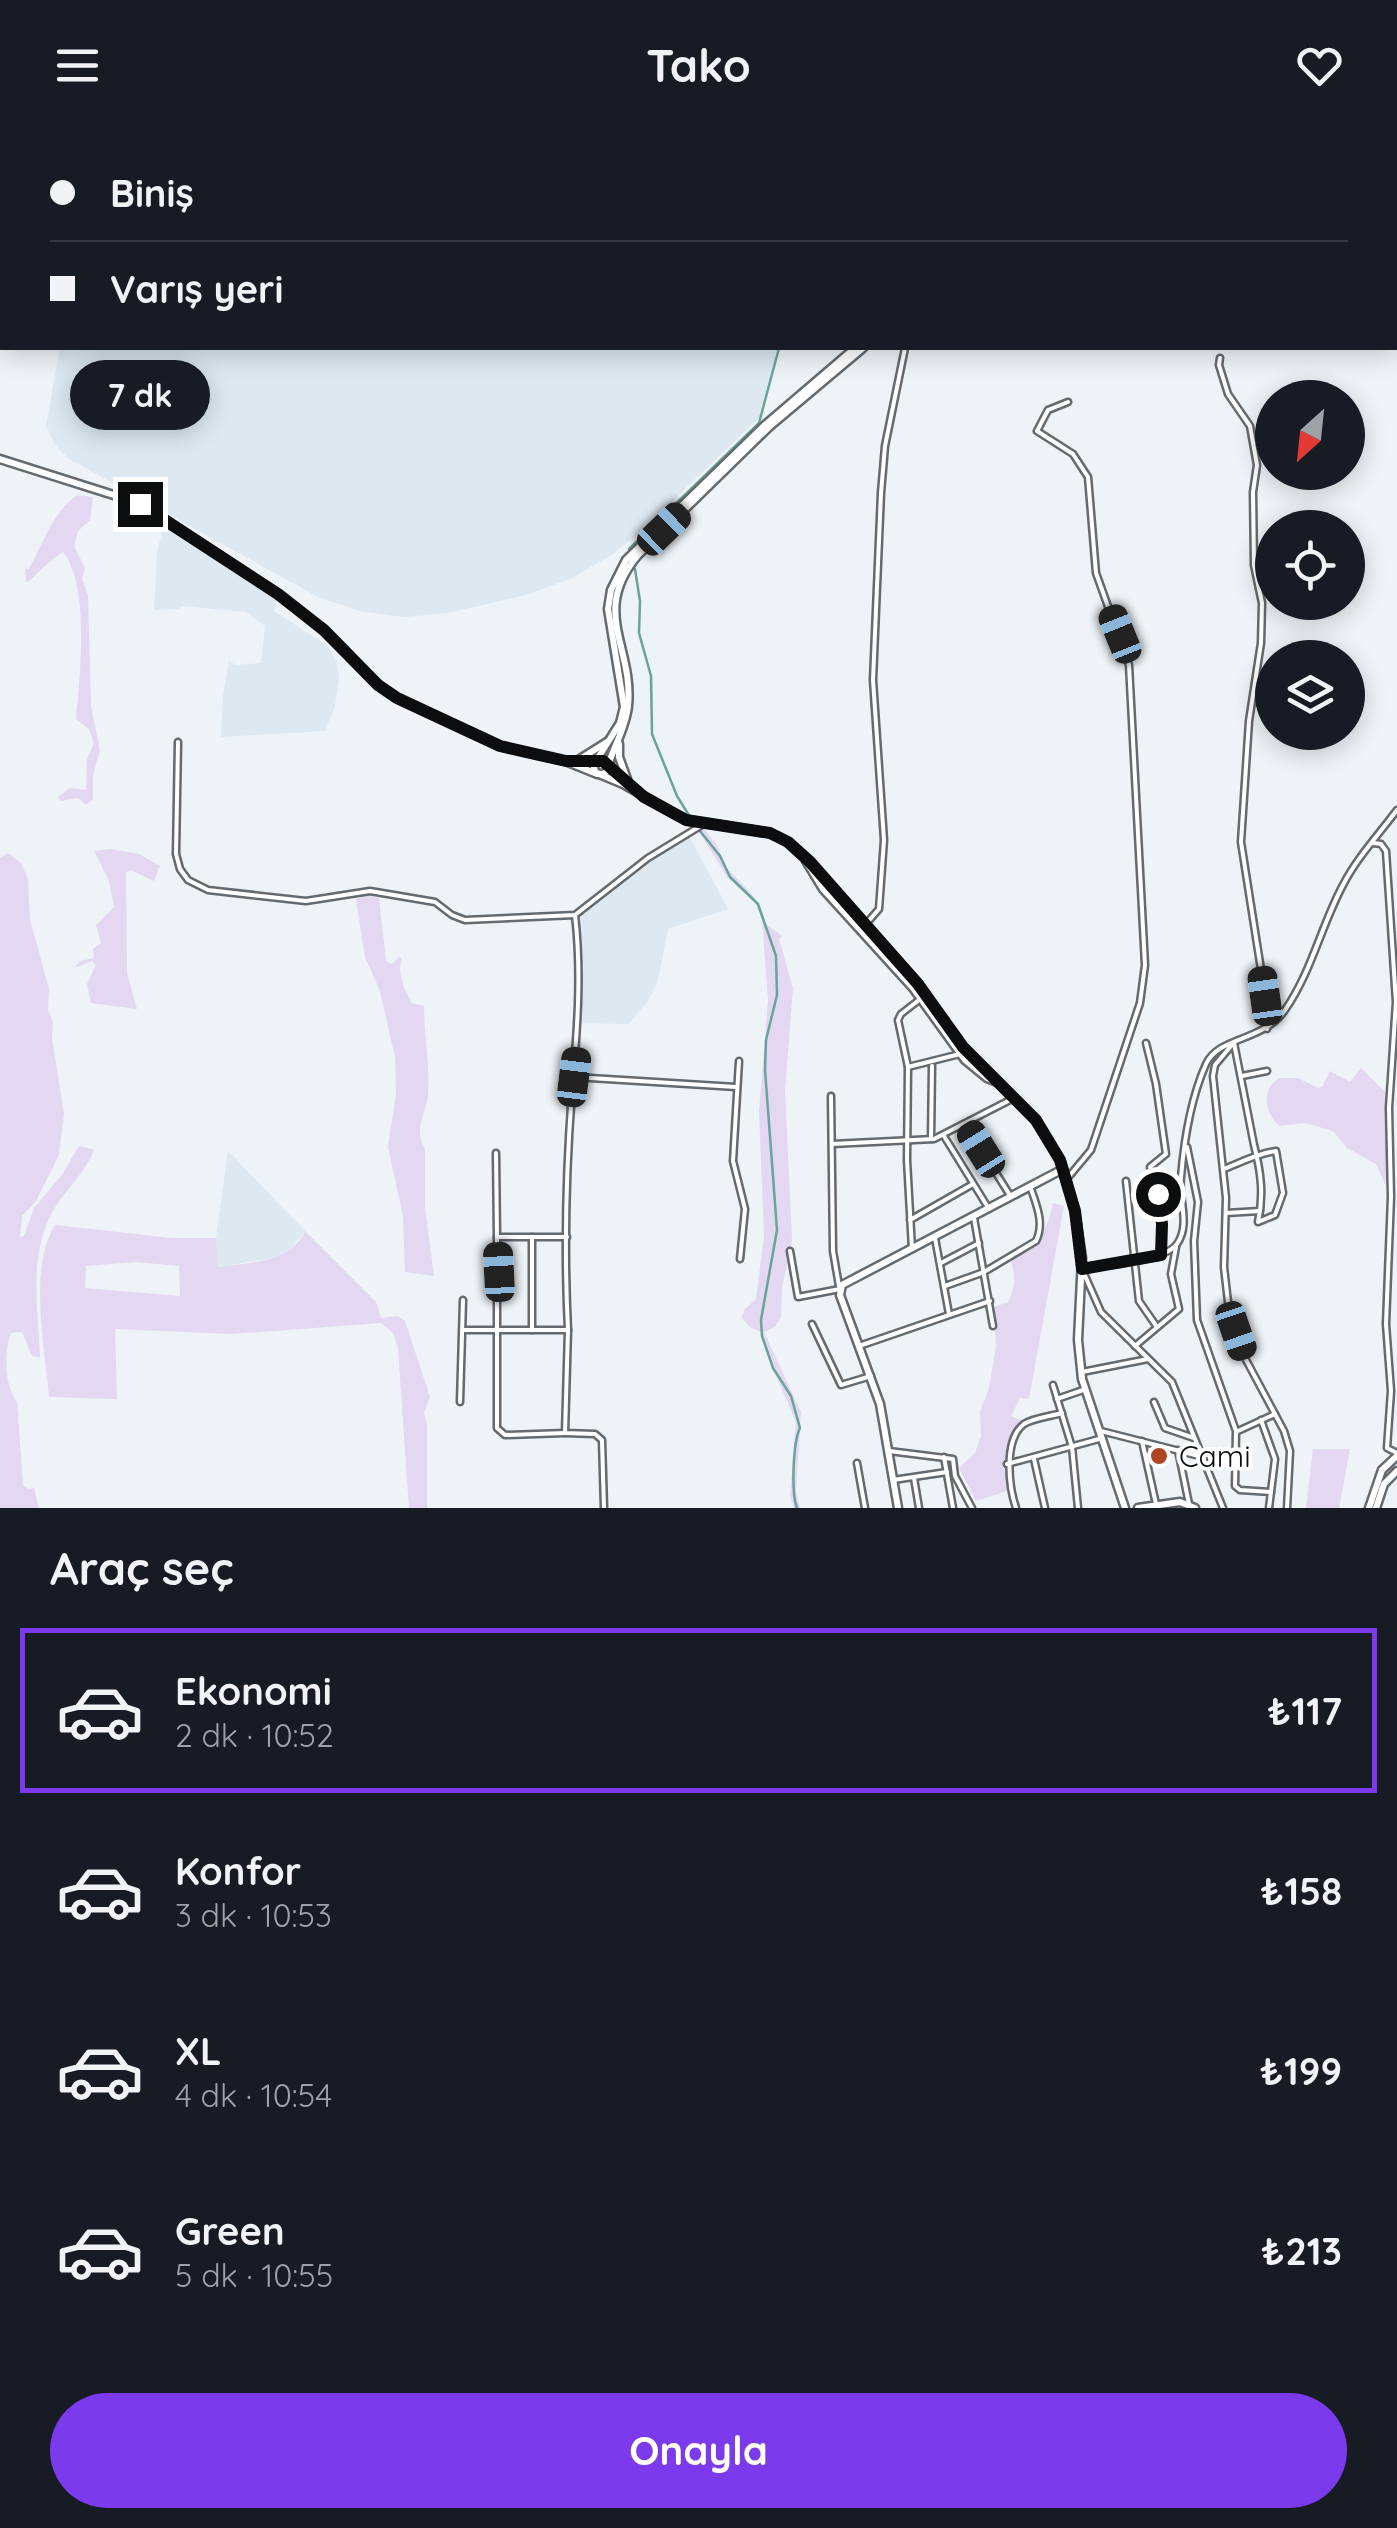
<!DOCTYPE html>
<html lang="tr">
<head>
<meta charset="utf-8">
<style>
  :root { --surface:#171b24; --page:#242831; --text:#f1f3f6; --muted:#9ea1a6; --line:#363941; --accent:#7c3aed }
  body { margin:0; font-family:Quicksand,sans-serif; background:var(--page); color:var(--text); height:100vh; display:flex; flex-direction:column; font-size:38px; white-space:nowrap }
  * { box-sizing:border-box; margin:0 }
  p { font-size:32px; color:var(--muted) }
  .icon { flex:none; width:55px; height:55px; fill:none; stroke:currentColor; stroke-width:2; stroke-linecap:round; stroke-linejoin:round }
  .map { position:relative; height:1378px; overflow:hidden }
  .sheet { display:flex; flex-direction:column; background:var(--surface); flex:1 }
  .sheet>* { flex:none }
  .guide { position:absolute; left:0px; top:0px; width:1398px; height:220px; box-shadow:0 5px 25px #0003; display:grid; align-content:center; height:220px; padding:0 50px; background:var(--surface) }
  .needle { width:65px; rotate:207deg }
  .buttons { position:absolute; left:1255px; top:250px; display:grid; gap:20px }
  .buttons a { display:grid; place-items:center; width:110px; height:110px; border-radius:50%; background:var(--surface); box-shadow:0 5px 25px #0003; font-size:50px }
  .end { position:absolute; width:45px; height:45px; margin:-22px; border:12px solid #0b0d0e; background:#fff; box-shadow:0 0 0 5px #fff }
  .from { border-radius:50% }
  .bubble { position:absolute; height:70px; border-radius:35px; background:var(--surface); box-shadow:0 5px 25px #0003; font-size:32px; font-weight:800; line-height:70px; text-align:center }
  .car { position:absolute; width:30px; height:60px; margin:-30px -15px; border-radius:12px; box-shadow:0 0 8px 2px #0007; background:linear-gradient(#222 24%,#8ab4d8 0 40%,#222 0 76%,#8ab4d8 0 86%,#222 0) }
  .guide b { display:flex; align-items:center; gap:35px; height:95px; font-size:38px }
  .guide b+b { border-top:2px solid var(--line) }
  .guide i { width:25px; height:25px; background:var(--text) }
  ul { padding:0; list-style:none }
  li { display:flex; align-items:center; gap:30px; height:165px; margin:0 20px 15px; padding:0 30px; border:5px solid transparent; border-radius:0px }
  li div { flex:1 }
  li b { display:block; font-size:38px }
  li em { font-style:normal; font-weight:800 }
  li.selected { border-color:var(--accent) }
  li>.icon { width:90px; height:90px; stroke-width:1.5 }
  h2 { padding:0 50px; font-size:45px; line-height:120px }
  .action { display:flex; gap:20px; margin-top:auto; padding:20px 50px }
  .action a { flex:1; height:115px; border-radius:60px; background:var(--accent); color:#fff; font-size:40px; font-weight:800; line-height:115px; text-align:center }
  header { display:flex; justify-content:space-between; align-items:center; height:130px; padding:0 50px; background:var(--surface); font-size:45px; font-weight:800 }
  .map>svg:first-child { display:block }
  .built { fill:#dde8f1 }
  .green { fill:#e3d7f1; fill-rule:evenodd }
  .lines { fill:none; stroke-linecap:round; stroke-linejoin:round }
  .stream { stroke:#6aa39a; stroke-width:2.5 }
  .street-casing { stroke:#656a6e; stroke-width:9 }
  .secondary-casing { stroke:#656a6e; stroke-width:11 }
  .highway-casing { stroke:#656a6e; stroke-width:14 }
  .street { stroke:#fff; stroke-width:4 }
  .secondary { stroke:#fff; stroke-width:6 }
  .highway { stroke:#fff; stroke-width:9 }
  .route { stroke:#0b0d0e; stroke-width:12 }
  .poi-dot { fill:#ad4621; stroke:#fff; stroke-width:4 }
  .labels { text-anchor:middle; dominant-baseline:central; stroke-width:8; stroke-linejoin:round; paint-order:stroke }
  .poi-label { font-size:30px; fill:#0b0d0e; stroke:#fff; text-anchor:start }
</style>
</head>
<body>
<header><svg class="icon" aria-label="menu" viewBox="0 0 24 24"><path d="M4 6h16M4 12h16M4 18h16"/></svg>Tako<svg class="icon" aria-label="heart" viewBox="0 0 24 24"><path d="M12 20l-8-8c-3-5 5-10 8-4 3-6 11-1 8 4z"/></svg></header>
<div class="map">
<svg width="1397" height="1378" viewBox="0 0 1397 1378">
  <rect width="100%" height="100%" fill="#eef3f7"/>
  <g class="built">
    <polygon points="97,0 1013,0 97,2"/>
    <polygon points="60,218 777,218 761,286 641,401 613,424 572,448 526,465 448,483 405,487 363,482 318,467 69,329 55,315 46,296"/>
    <polygon points="164,395 260,456 277,471 274,481 328,516 337,533 339,549 335,576 325,601 221,607 223,566 229,531 236,535 261,533 265,496 245,482 183,476 178,479 154,480 157,422"/>
    <polygon points="688,704 728,779 668,799 658,850 648,871 628,894 572,893 577,853 574,785"/>
    <polygon points="228,1021 305,1101 288,1122 273,1128 218,1137 216,1108"/>
  </g>
  <g class="green">
    <path d="M77,365L93,367L90,390L78,401L74,416L85,438L82,449L88,465L91,576L100,621L93,644V669L86,675L78,668L61,671L58,667L70,658L86,660L87,629L94,613L89,599L76,589C80,544 90,456 63,422C58,424 33,446 30,451L26,452L25,438L28,440C44,413 51,384 77,365Z"/>
    <polygon points="704,699 717,715 727,738 754,767 765,793 782,806 779,809 793,858 785,960 792,1110 782,1158 781,1187 775,1197 764,1202 801,1282 796,1362 800,1378 794,1378 790,1366 796,1292 770,1232 761,1202 750,1197 742,1188 744,1180 756,1169 764,1106 759,981 768,870 762,790 756,774 727,747 698,700"/>
    <polygon points="110,719 139,724 160,736 154,751 130,740 126,743 127,843 137,879 91,873 87,854 96,835 92,831 74,838 80,831 94,828 93,819 101,813 96,795 114,777 109,751 94,721"/>
    <path d="M8,723L21,733L28,749L30,790L49,859L48,880L53,892L52,908L64,984L59,1025L36,1071L22,1086L20,1107L24,1106L34,1078L62,1045L77,1019L80,1016L94,1020C85,1043 67,1058 54,1079C28,1123 38,1178 40,1227L32,1226L22,1202L11,1203C4,1221 4,1256 17,1272L23,1355L28,1359L34,1358L39,1378H0V728Z"/>
    <path d="M368,766L379,768L386,831L392,834L399,827L402,828C397,844 404,859 412,873L424,876C424,905 430,936 428,965C426,984 413,1000 425,1019V1077L434,1146L405,1142L403,1086L388,1017L396,964L395,927L380,861L365,827L356,769Z"/>
    <path d="M1361,938L1387,964L1386,1056L1376,1034L1347,1018L1333,1001L1305,993L1279,996C1264,981 1261,960 1279,948H1298L1318,958L1322,957L1330,941L1350,952Z"/>
    <path d="M1053,1073L1064,1076L1029,1269L1020,1268L1011,1286L1023,1291L1007,1325L1010,1360L976,1371L959,1338L975,1323L981,1306L980,1282L989,1258L996,1217L994,1177L1008,1172C1016,1157 1016,1142 1009,1127C1038,1111 1046,1107 1053,1073Z"/>
    <path d="M55,1095L171,1108H216L218,1137C249,1132 290,1134 305,1101L376,1172L381,1188L398,1186L405,1191L430,1267L424,1282L427,1296V1378H409L398,1219L393,1203L381,1193L232,1204L115,1199L117,1269L49,1267C45,1217 28,1139 55,1095ZM135,1132L179,1136L180,1166L85,1158L86,1136Z"/>
    <polygon points="1313,1319 1350,1319 1339,1378 1306,1378"/>
  </g>
  <g class="lines">
    <g class="stream">
      <polyline points="809,2 809,0"/>
      <polyline points="629,419 759,293 779,218"/>
      <polyline points="635,439 640,471 639,503 651,546 652,604 677,666 690,687"/>
      <path d="M700,701L720,726L730,747L758,774L776,826L777,865L766,910L765,940L777,1100L761,1190L762,1206L773,1238L791,1266L800,1298C793,1312 791,1363 797,1378"/>
    </g>
    <defs>
      <g id="street">
        <polyline points="1044,2 1044,0"/>
        <polyline points="1220,228 1219,235 1228,264 1250,296 1257,335 1253,362 1254,435 1262,473 1261,513 1249,591 1241,712 1265,865 1267,899"/>
        <polyline points="178,612 176,724 180,739 188,750 208,760 306,771 370,761 435,772 452,785 465,790 575,785 648,728 702,695"/>
        <polyline points="1373,713 1381,714 1386,721 1396,872 1389,978 1391,1067 1386,1194 1391,1261 1387,1318 1397,1323"/>
        <polyline points="866,794 879,779 884,710 873,550 881,363 885,316 905,218"/>
        <polyline points="1146,913 1156,954 1166,1024 1150,1037 1162,1094 1161,1125"/>
        <polyline points="1231,916 1215,935 1213,946 1226,1068 1224,1137 1228,1172 1245,1228 1284,1301 1290,1321 1287,1378"/>
        <polyline points="739,931 733,1031 745,1079 740,1129"/>
        <polyline points="908,937 960,924"/>
        <polyline points="1242,946 1267,941"/>
        <polyline points="574,947 736,957"/>
        <polyline points="831,966 833,1121 839,1156"/>
        <polyline points="966,995 1011,1067"/>
        <polyline points="944,1006 989,1079"/>
        <polyline points="931,1009 932,936"/>
        <polyline points="832,1014 934,1009 1012,969"/>
        <polyline points="1187,1017 1198,1072 1194,1111 1197,1190 1236,1301 1235,1356 1240,1360 1271,1362"/>
        <polyline points="496,1023 497,1107"/>
        <path d="M1224,1039C1241,1032 1259,1023 1276,1021L1283,1063L1275,1085L1258,1092C1264,1065 1261,1042 1254,1015L1234,913"/>
        <polyline points="1066,1050 1091,1020 1140,873 1145,835 1129,535 1096,443 1088,347 1073,324 1037,301 1048,280 1068,272"/>
        <polyline points="1126,1051 1139,1171 1157,1197"/>
        <polyline points="1226,1083 1260,1081"/>
        <polyline points="974,1088 993,1196"/>
        <polyline points="910,1090 973,1054"/>
        <polyline points="532,1107 532,1200"/>
        <polyline points="935,1108 949,1184"/>
        <polyline points="912,1119 907,1030 908,937 898,890 901,884 919,870"/>
        <polyline points="790,1121 798,1167 840,1159"/>
        <polyline points="941,1133 979,1113"/>
        <path d="M945,1156L984,1142L1036,1111C1045,1093 1036,1074 1030,1056"/>
        <polyline points="812,1194 841,1255 871,1246"/>
        <polyline points="463,1200 568,1200 565,1303 595,1304 602,1310 604,1378"/>
        <path d="M568,1200C564,1121 566,1040 572,962C577,902 582,845 575,785"/>
        <polyline points="859,1216 990,1171"/>
        <polyline points="1135,1216 1179,1179 1171,1144 1176,1117"/>
        <polyline points="1082,1242 1148,1229"/>
        <polyline points="1053,1255 1072,1317 1078,1378"/>
        <polyline points="1057,1269 1086,1259"/>
        <polyline points="460,1272 463,1170"/>
        <polyline points="1154,1272 1165,1298 1194,1308"/>
        <polyline points="1261,1290 1275,1329 1269,1378"/>
        <polyline points="1101,1301 1203,1327"/>
        <polyline points="1238,1301 1275,1284"/>
        <polyline points="565,1303 505,1305 497,1298 497,1107 567,1107"/>
        <polyline points="1142,1311 1156,1374"/>
        <polyline points="1178,1320 1189,1374"/>
        <polyline points="889,1321 953,1329 955,1346 972,1378"/>
        <polyline points="944,1327 953,1378"/>
        <polyline points="1034,1329 1045,1378"/>
        <polyline points="857,1333 865,1378"/>
        <polyline points="1007,1334 1099,1309"/>
        <polyline points="914,1348 919,1378"/>
        <polyline points="893,1350 947,1342"/>
        <path d="M1016,1378C1009,1357 1003,1310 1024,1294C1033,1288 1052,1286 1062,1283"/>
        <path d="M1223,1378L1172,1252L1101,1182L1082,1139C1104,1136 1165,1131 1177,1114C1191,1094 1178,1069 1181,1047C1184,1011 1191,968 1206,934C1219,906 1263,912 1285,880C1312,841 1321,796 1343,755C1356,729 1379,704 1397,680"/>
      </g>
      <g id="secondary">
        <polyline points="1185,0 1186,2"/>
        <polyline points="1200,0 1202,2"/>
        <polyline points="1030,2 1030,0"/>
        <polyline points="1035,2 1035,0"/>
        <polyline points="1385,2 1386,0"/>
        <polyline points="0,329 123,368 157,384 278,464 324,501 378,555 397,568 500,616 565,631 597,644"/>
        <polyline points="619,614 619,627 627,649"/>
        <polyline points="580,629 607,612"/>
        <circle cx="601" cy="637" r="7"/>
        <polyline points="570,631 596,631 620,593 624,577 608,479 611,460 626,430 765,295 855,218"/>
        <polyline points="599,644 623,654 686,690 770,703 788,712 810,731 918,854 963,917 1035,990 1060,1030 1075,1081 1082,1128 1078,1210 1082,1249 1125,1378"/>
        <path d="M627,653L608,636C614,616 626,597 628,576C634,517 590,482 638,425L769,297L863,218"/>
        <polyline points="806,731 823,759 913,858 965,930 987,948 999,953"/>
        <polyline points="898,1378 880,1274 840,1165 842,1155 1063,1039"/>
        <polyline points="1138,1378 1180,1372 1195,1378"/>
        <polyline points="1369,1378 1382,1340 1397,1326"/>
        <polyline points="1376,1378 1384,1354 1397,1341"/>
      </g>
      <g id="highway">
        <polyline points="1396,0 1397,9"/>
        <polyline points="1395,51 1397,57"/>
        <polyline points="1395,88 1397,88"/>
        <polyline points="1395,97 1397,97"/>
        <polyline points="1395,140 1397,135"/>
        <polyline points="1395,172 1397,176"/>
      </g>
    </defs>
    <use href="#street" class="street-casing"/>
    <use href="#secondary" class="secondary-casing"/>
    <use href="#highway" class="highway-casing"/>
    <use href="#street" class="street"/>
    <use href="#secondary" class="secondary"/>
    <use href="#highway" class="highway"/>
  </g>
  <g class="lines">
    <polyline class="route" points="140,374 278,464 324,500 378,555 397,568 500,616 566,631 603,631 644,667 686,690 770,703 788,712 810,732 918,854 963,917 1036,990 1060,1030 1075,1081 1082,1139 1161,1125 1162,1094 1158,1064"/>
  </g>
  <circle class="poi-dot" cx="1159" cy="1326" r="10"/>
  <g class="labels">
    <g class="poi-label">
      <text x="1179" y="1326">Cami</text>
    </g>
  </g>
</svg>
<div class="buttons">
<a><svg class="needle" viewBox="-14 -14 28 28"><path d="M0-13l5 13h-10z" fill="#e53935"/><path d="M0 13l5-13h-10z" fill="#9ea1a6"/></svg></a>
<a><svg class="icon" aria-label="locate" viewBox="0 0 24 24"><circle cx="12" cy="12" r="6"/><path d="M12 2v4M12 18v4M2 12h4M18 12h4"/></svg></a>
<a><svg class="icon" aria-label="layers" viewBox="0 0 24 24"><path d="M12 4l9 5-9 5-9-5zM3 14l9 5 9-5"/></svg></a>
</div>
<i class="end from" style="left:1158px;top:1064px"></i>
<i class="end" style="left:140px;top:374px"></i>
<div class="bubble" style="left:70px;top:230px;width:140px">7 dk</div>
<i class="car" style="left:664px;top:399px;rotate:46deg"></i>
<i class="car" style="left:1120px;top:504px;rotate:338deg"></i>
<i class="car" style="left:1265px;top:866px;rotate:352deg"></i>
<i class="car" style="left:574px;top:947px;rotate:7deg"></i>
<i class="car" style="left:981px;top:1019px;rotate:328deg"></i>
<i class="car" style="left:499px;top:1142px;rotate:357deg"></i>
<i class="car" style="left:1236px;top:1201px;rotate:161deg"></i>
<div class="guide">
<b><i class="from"></i>Biniş</b>
<b><i></i>Varış yeri</b>
</div>
</div>
<section class="sheet">
<h2>Araç seç</h2>
<ul>
<li class="selected"><svg class="icon" aria-label="car" viewBox="0 0 24 24"><path d="M5 17H2v-5l4-1 3-4h7l3 4 3 1v5h-3M9 17h6M6 11h13"/><circle cx="7" cy="17" r="2"/><circle cx="17" cy="17" r="2"/></svg><div><b>Ekonomi</b><p>2 dk · 10:52</p></div><em>₺117</em></li>
<li><svg class="icon" aria-label="car" viewBox="0 0 24 24"><path d="M5 17H2v-5l4-1 3-4h7l3 4 3 1v5h-3M9 17h6M6 11h13"/><circle cx="7" cy="17" r="2"/><circle cx="17" cy="17" r="2"/></svg><div><b>Konfor</b><p>3 dk · 10:53</p></div><em>₺158</em></li>
<li><svg class="icon" aria-label="car" viewBox="0 0 24 24"><path d="M5 17H2v-5l4-1 3-4h7l3 4 3 1v5h-3M9 17h6M6 11h13"/><circle cx="7" cy="17" r="2"/><circle cx="17" cy="17" r="2"/></svg><div><b>XL</b><p>4 dk · 10:54</p></div><em>₺199</em></li>
<li><svg class="icon" aria-label="car" viewBox="0 0 24 24"><path d="M5 17H2v-5l4-1 3-4h7l3 4 3 1v5h-3M9 17h6M6 11h13"/><circle cx="7" cy="17" r="2"/><circle cx="17" cy="17" r="2"/></svg><div><b>Green</b><p>5 dk · 10:55</p></div><em>₺213</em></li>
</ul>
<div class="action"><a>Onayla</a></div>
</section>
</body>
</html>
